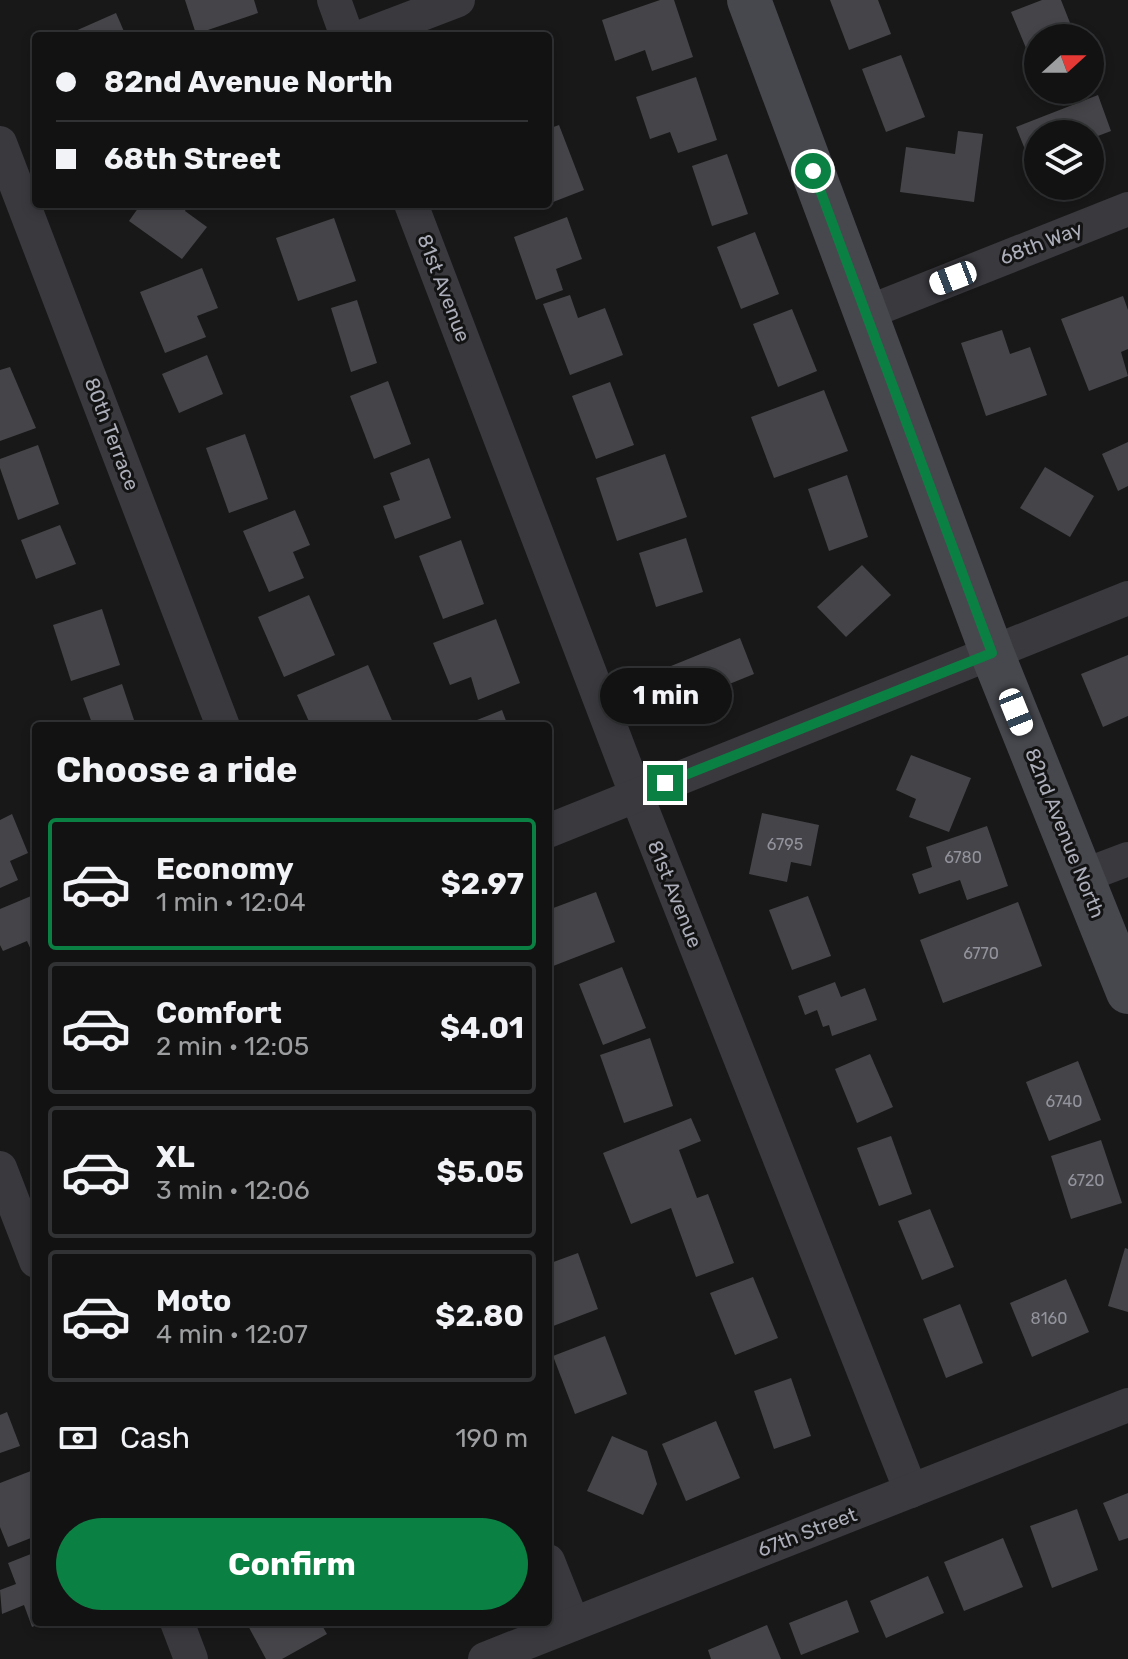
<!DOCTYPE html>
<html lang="en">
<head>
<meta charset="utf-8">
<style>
  :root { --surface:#121213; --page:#1f2021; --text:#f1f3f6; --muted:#9c9ea0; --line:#313233; --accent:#0b8043 }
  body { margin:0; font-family:Rubik,sans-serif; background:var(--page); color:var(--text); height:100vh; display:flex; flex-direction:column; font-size:30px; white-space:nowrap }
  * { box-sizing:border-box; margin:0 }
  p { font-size:26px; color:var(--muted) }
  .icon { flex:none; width:44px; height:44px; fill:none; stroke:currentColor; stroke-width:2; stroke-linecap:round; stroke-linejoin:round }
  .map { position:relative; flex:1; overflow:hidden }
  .panel { position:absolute; left:32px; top:722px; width:520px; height:904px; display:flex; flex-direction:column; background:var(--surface); border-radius:8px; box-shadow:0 4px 12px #0003,0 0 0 2px var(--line) }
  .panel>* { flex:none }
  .banner { position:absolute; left:32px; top:32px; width:520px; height:176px; border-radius:8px; box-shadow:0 4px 12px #0003,0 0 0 2px var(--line); display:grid; align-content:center; height:176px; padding:0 24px; background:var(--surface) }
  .needle { width:52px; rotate:69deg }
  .fabs { position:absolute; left:1024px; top:24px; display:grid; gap:16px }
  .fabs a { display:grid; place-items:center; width:80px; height:80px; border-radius:50%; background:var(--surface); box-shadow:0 4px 12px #0003,0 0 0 2px var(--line); font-size:40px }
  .end { position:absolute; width:36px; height:36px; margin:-18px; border:10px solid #0b8043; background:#fff; box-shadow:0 0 0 4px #fff }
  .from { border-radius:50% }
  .bubble { position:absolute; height:56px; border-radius:28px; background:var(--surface); box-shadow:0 4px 12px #0003,0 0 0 2px var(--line); font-size:26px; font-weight:700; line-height:56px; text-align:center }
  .car { position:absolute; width:24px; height:48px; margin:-24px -12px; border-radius:10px; box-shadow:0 0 6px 2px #0007; background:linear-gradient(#fff 24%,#345 0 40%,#fff 0 76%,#345 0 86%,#fff 0) }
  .banner b { display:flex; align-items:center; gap:28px; height:76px; font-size:30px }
  .banner b+b { border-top:2px solid var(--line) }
  .banner i { width:20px; height:20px; background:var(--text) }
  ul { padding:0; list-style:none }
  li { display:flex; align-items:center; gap:24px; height:132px; margin:0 16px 12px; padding:0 8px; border:4px solid var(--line); border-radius:8px }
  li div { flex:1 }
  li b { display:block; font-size:30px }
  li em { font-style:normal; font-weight:700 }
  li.selected { border-color:var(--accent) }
  li>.icon { width:72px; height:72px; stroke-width:1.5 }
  h2 { padding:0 24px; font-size:36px; line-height:96px }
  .pay { display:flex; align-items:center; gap:20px; height:88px; padding:0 24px; font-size:30px }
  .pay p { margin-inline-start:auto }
  .cta { display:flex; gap:16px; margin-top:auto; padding:16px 24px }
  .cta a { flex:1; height:92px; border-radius:48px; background:var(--accent); color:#fff; font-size:32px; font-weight:700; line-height:92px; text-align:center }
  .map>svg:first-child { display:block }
  .building { fill:#454549 }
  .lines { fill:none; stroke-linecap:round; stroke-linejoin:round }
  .street { stroke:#39393e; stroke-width:34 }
  .secondary { stroke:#47484e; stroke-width:44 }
  .route { stroke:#0b8043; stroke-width:10 }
  .labels { text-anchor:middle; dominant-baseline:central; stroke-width:6; stroke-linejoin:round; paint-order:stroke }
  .number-label { font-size:16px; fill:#92939c }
  .street-label { font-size:20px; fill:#abadb8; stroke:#131314 }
</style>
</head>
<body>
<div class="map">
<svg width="1128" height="1659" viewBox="0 0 1128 1659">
  <rect width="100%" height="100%" fill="#181819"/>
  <g class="building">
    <polygon points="185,0 254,0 258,13 196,34"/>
    <polygon points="660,0 674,0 693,57 652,71 645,50 615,61 602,20"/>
    <polygon points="830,0 878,0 891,34 849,50"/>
    <polygon points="1042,0 1061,0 1076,38 1038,38 1038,77 1011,12"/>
    <polygon points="116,13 126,36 64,36"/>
    <polygon points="901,55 925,117 886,132 862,69"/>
    <polygon points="696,77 717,140 678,153 670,132 650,139 636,97"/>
    <polygon points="1098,95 1111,131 1090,139 1090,134 1038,134 1038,159 1030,162 1016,127"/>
    <polygon points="559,125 584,190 548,204 548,129"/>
    <polygon points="958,131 983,134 974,202 900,192 906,147 955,154"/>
    <polygon points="727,154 748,214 712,226 692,166"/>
    <polygon points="141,204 189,204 185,211 207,227 182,259 129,221"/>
    <polygon points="567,217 582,259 556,269 563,290 536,300 514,237"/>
    <polygon points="334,218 356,281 298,301 276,238"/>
    <polygon points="755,232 779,294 741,309 717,247"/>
    <polygon points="202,268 218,308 197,316 206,337 165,353 140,292"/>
    <polygon points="570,295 578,318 605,308 623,355 570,375 543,304"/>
    <polygon points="1123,296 1128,310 1128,349 1121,352 1128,376 1089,391 1061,319"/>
    <polygon points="357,300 377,363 351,372 331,308"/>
    <polygon points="792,309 817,371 778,387 753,324"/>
    <polygon points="1002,330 1010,354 1030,347 1047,395 986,416 961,343"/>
    <polygon points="207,355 223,394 179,413 162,374"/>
    <polygon points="10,367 36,428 0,441 0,370"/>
    <polygon points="388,381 411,444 374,459 350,396"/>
    <polygon points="610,382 634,445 596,459 572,396"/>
    <polygon points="824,390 848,451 774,478 751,417"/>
    <polygon points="245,434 268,499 229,513 206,448"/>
    <polygon points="1128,442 1128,486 1118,491 1102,454"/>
    <polygon points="38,445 59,504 18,520 0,468 0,459"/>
    <polygon points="665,454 687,517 617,541 596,478"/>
    <polygon points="429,458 451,518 395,539 383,506 400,500 390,473"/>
    <polygon points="1045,467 1094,496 1070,537 1020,508"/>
    <polygon points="847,475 868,537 829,551 808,489"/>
    <polygon points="295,510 310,545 293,552 304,578 269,592 243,531"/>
    <polygon points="60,525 76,564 36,579 21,540"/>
    <polygon points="686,538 703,592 656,607 639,553"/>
    <polygon points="461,540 484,604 443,619 419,556"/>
    <polygon points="862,565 891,595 846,637 817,607"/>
    <polygon points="309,595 335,655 284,677 258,617"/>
    <polygon points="102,609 120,665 71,681 53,625"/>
    <polygon points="496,619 520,683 478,700 471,677 450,685 433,643"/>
    <polygon points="740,638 754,674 685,702 671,666"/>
    <polygon points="1128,655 1128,716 1103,727 1081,674"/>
    <polygon points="368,665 394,725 311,726 297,695"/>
    <polygon points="122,684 136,726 93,726 83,698"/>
    <polygon points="502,710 508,726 462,726"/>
    <polygon points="911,755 971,778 949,832 909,817 916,799 896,790"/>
    <polygon points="762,813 819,825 811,866 791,862 787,882 749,874"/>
    <polygon points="12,814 28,853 10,861 18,880 0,888 0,820"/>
    <polygon points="987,826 1008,886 967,900 960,880 919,894 912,874 932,867 926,847"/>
    <polygon points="596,892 615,942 548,968 548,910"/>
    <polygon points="36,894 36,961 27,941 3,951 0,945 0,909"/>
    <polygon points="808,896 831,956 792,970 769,910"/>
    <polygon points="1018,902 1042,966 943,1003 920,940"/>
    <polygon points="622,967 646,1028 603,1045 579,984"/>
    <polygon points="835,982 841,997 865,988 877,1020 832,1036 829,1025 823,1027 817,1010 805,1015 798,996"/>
    <polygon points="650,1038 673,1106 624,1123 600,1055"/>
    <polygon points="870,1054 893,1107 857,1123 835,1069"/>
    <polygon points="1078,1061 1101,1120 1049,1141 1026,1082"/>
    <polygon points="691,1118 701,1141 679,1150 697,1198 708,1194 734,1263 696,1277 671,1208 631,1224 603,1153"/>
    <polygon points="891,1136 912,1194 879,1206 857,1148"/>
    <polygon points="1101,1140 1122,1203 1071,1219 1051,1156"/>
    <polygon points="930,1209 954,1267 922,1280 898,1221"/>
    <polygon points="1125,1248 1128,1249 1128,1312 1108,1306"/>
    <polygon points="578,1253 598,1309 548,1328 548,1264"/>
    <polygon points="753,1277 778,1338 735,1355 710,1293"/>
    <polygon points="1066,1279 1089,1332 1032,1357 1010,1303"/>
    <polygon points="960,1304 983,1363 946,1378 923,1319"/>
    <polygon points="605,1336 627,1394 575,1414 553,1356"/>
    <polygon points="791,1378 811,1436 774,1449 754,1391"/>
    <polygon points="7,1412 20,1446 0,1453 0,1415"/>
    <polygon points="716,1421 740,1478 686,1501 662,1444"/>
    <polygon points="612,1436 647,1451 657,1484 643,1515 587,1491"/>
    <polygon points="36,1469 36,1536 8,1547 0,1527 0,1483"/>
    <polygon points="1128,1493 1128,1538 1119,1541 1103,1503"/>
    <polygon points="1077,1509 1098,1570 1052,1588 1030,1526"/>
    <polygon points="1003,1538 1023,1587 964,1611 944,1562"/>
    <polygon points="36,1552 36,1622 44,1622 32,1627 24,1605 2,1614 0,1590 16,1584 8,1563"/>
    <polygon points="928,1576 944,1613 886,1638 870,1601"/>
    <polygon points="847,1600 859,1632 801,1655 789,1623"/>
    <polygon points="246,1622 320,1622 327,1634 282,1659 266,1659"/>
    <polygon points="767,1625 781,1659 711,1659 708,1650"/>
  </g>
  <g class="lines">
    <g class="street">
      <polyline points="334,0 347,36"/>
      <polyline points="364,36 458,0"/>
      <polyline points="0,143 223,726"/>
      <polyline points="411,204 636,794 911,1491"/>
      <polyline points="866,313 1128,209"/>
      <polyline points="548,831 1128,598"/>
      <polyline points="1083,876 1128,859"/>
      <polyline points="0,1168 36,1261"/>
      <polyline points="548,1561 573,1624"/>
      <polyline points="177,1622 191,1659"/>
      <polyline points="485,1659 1128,1405"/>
    </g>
    <polyline class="secondary" points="749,0 992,653 1128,992"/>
  </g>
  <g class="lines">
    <polyline class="route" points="665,783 992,653 813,171"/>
  </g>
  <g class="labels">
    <g class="number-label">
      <text x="785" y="844">6795</text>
      <text x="963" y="857">6780</text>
      <text x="981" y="953">6770</text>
      <text x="1064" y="1101">6740</text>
      <text x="1086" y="1180">6720</text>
      <text x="1049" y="1318">8160</text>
    </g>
    <g class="street-label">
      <text transform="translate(1041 243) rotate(-21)">68th Way</text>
      <text transform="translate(444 288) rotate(69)">81st Avenue</text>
      <text transform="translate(112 434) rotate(69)">80th Terrace</text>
      <text transform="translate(1065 833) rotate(68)">82nd Avenue North</text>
      <text transform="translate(675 894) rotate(68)">81st Avenue</text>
      <text transform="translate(807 1532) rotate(-21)">67th Street</text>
    </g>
  </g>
</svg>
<div class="fabs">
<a><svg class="needle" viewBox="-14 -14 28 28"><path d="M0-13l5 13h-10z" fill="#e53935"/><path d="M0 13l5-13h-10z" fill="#9c9ea0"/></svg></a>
<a><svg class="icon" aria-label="layers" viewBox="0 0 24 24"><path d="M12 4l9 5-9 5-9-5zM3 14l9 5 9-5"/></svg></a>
</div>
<i class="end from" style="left:813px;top:171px"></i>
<i class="end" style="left:665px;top:783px"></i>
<div class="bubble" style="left:600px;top:668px;width:132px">1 min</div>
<i class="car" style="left:953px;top:278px;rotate:249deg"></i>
<i class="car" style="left:1016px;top:712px;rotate:158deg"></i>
<div class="banner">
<b><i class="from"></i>82nd Avenue North</b>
<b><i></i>68th Street</b>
</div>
<section class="panel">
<h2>Choose a ride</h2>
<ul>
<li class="selected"><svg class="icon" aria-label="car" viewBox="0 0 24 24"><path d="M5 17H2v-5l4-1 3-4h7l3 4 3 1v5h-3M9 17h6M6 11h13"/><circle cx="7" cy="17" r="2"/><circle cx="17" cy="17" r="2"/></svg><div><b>Economy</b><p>1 min · 12:04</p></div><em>$2.97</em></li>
<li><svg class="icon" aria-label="car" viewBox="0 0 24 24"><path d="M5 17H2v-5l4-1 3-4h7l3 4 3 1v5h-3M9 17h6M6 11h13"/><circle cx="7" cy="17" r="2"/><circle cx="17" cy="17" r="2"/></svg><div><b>Comfort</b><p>2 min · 12:05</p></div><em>$4.01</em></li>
<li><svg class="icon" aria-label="car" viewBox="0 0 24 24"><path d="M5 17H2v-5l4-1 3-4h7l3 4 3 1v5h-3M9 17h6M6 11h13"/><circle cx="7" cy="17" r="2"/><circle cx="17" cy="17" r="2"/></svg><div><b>XL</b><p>3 min · 12:06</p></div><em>$5.05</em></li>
<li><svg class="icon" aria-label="car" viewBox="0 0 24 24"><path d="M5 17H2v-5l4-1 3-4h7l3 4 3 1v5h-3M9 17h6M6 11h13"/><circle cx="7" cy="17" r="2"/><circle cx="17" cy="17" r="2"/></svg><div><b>Moto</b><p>4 min · 12:07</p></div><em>$2.80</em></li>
</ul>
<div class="pay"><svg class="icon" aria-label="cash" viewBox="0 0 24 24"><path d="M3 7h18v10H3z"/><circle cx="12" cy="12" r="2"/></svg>Cash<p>190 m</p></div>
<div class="cta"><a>Confirm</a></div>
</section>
</div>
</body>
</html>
